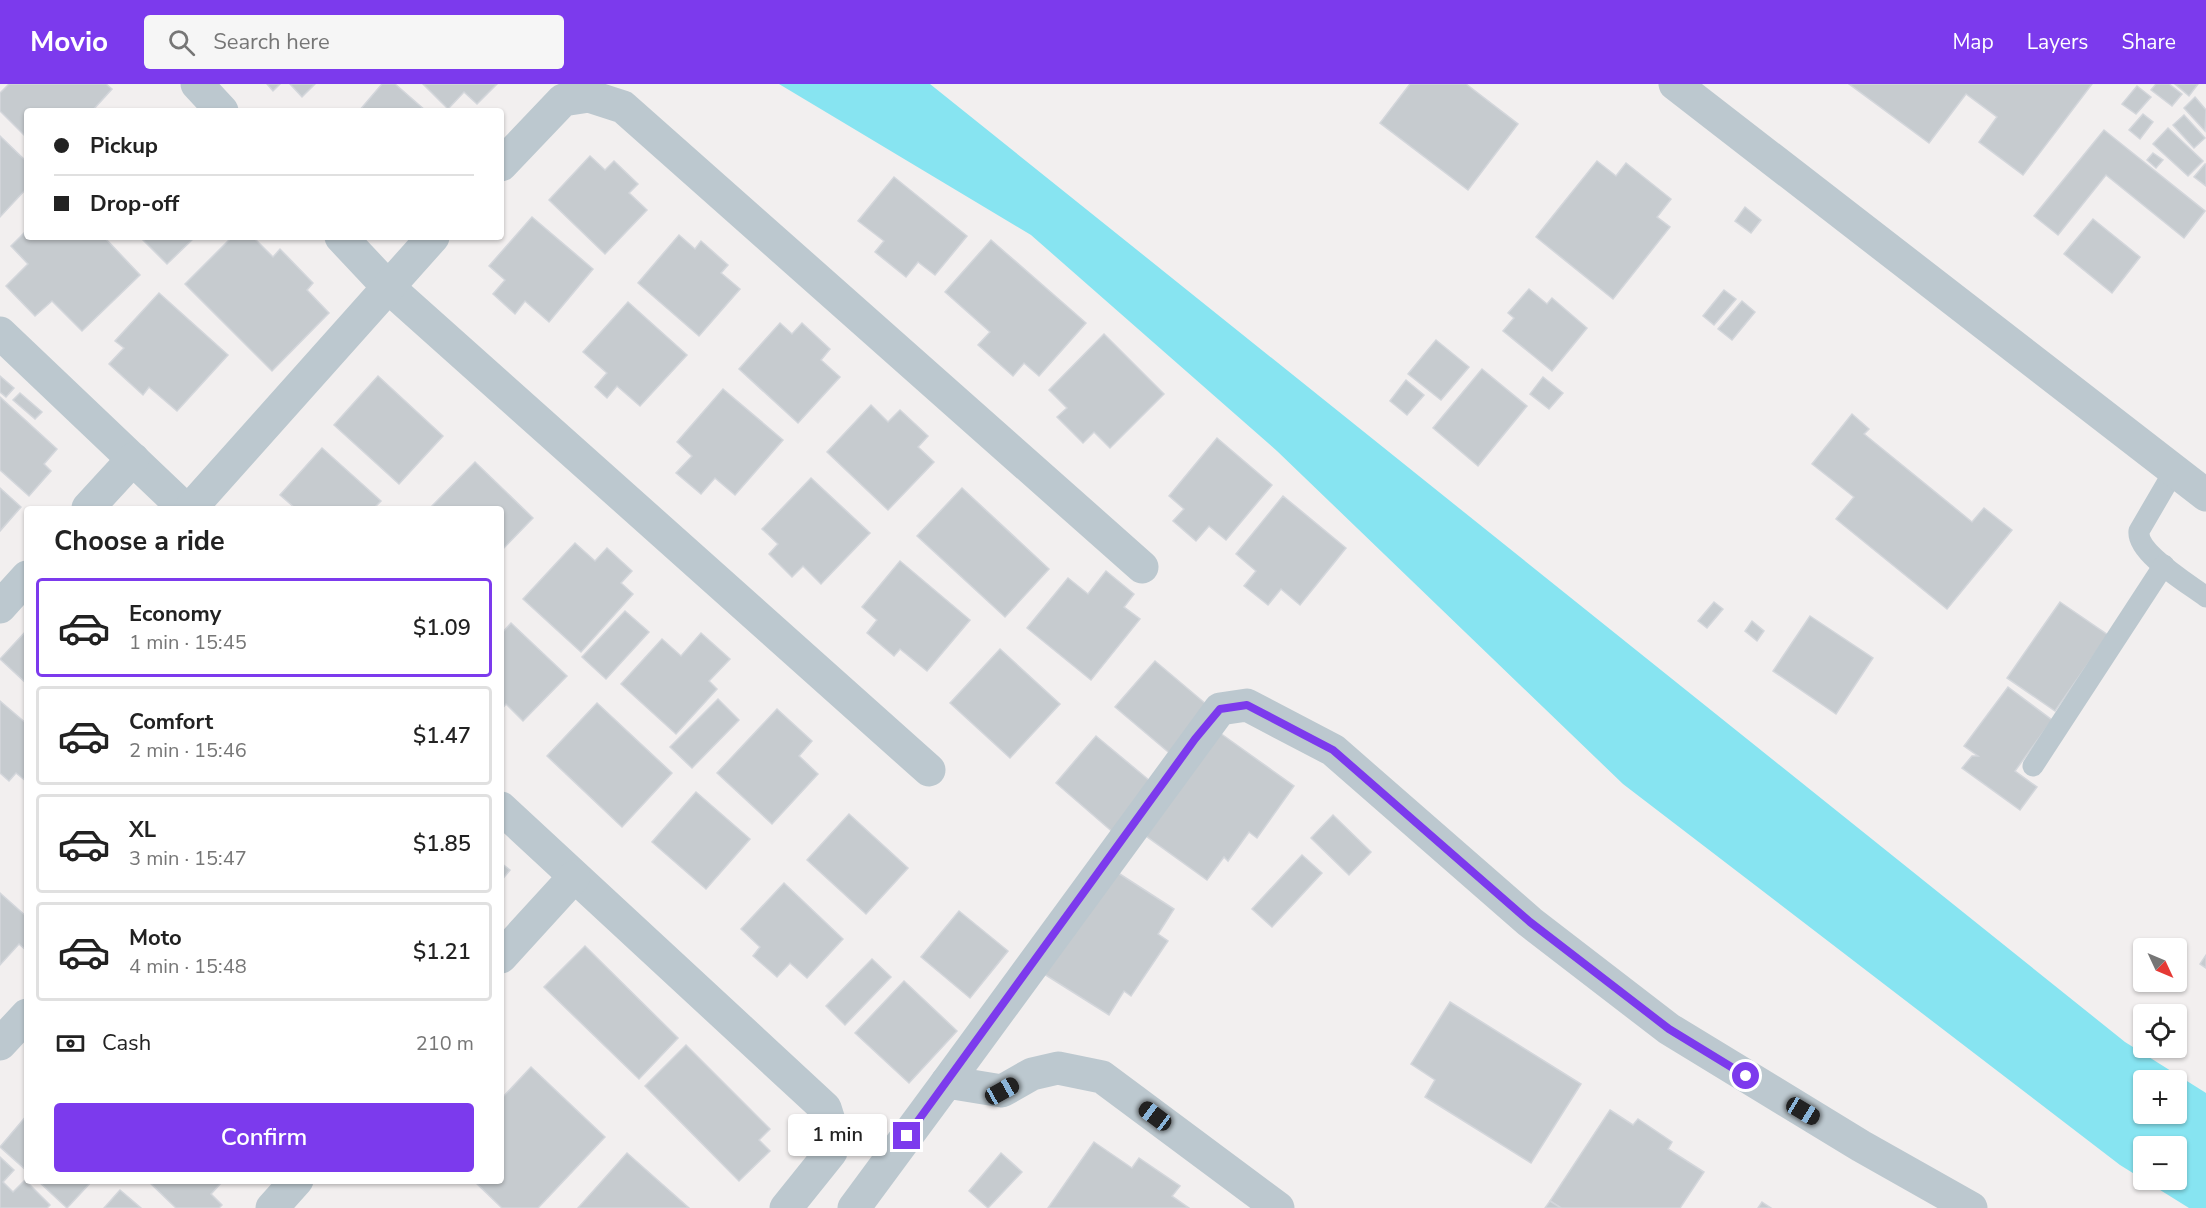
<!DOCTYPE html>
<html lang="en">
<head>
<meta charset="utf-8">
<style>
  :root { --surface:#fff; --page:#f6f6f6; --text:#222; --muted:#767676; --line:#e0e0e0; --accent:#7c3aed }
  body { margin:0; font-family:"Nunito Sans",sans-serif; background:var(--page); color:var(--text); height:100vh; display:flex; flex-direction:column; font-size:22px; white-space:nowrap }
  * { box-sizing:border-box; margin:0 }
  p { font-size:20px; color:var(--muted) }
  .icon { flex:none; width:33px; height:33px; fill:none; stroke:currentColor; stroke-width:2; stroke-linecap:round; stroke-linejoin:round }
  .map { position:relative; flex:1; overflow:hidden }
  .sheet { position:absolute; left:24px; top:422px; width:480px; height:678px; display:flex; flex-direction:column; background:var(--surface); border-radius:6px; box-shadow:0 2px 4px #0004 }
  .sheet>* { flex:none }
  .guide { position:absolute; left:24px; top:24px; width:480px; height:132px; border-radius:6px; box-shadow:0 2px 4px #0004; display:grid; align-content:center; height:132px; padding:0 30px; background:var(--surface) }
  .needle { width:39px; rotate:134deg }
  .tools { position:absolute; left:2133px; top:854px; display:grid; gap:12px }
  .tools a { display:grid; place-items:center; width:54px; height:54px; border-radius:6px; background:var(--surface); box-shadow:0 2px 4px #0004; font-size:30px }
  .end { position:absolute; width:27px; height:27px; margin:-14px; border:8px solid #7c3aed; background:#fff; box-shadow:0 0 0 3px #fff }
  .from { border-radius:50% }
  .bubble { position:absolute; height:42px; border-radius:6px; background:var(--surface); box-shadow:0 2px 4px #0004; font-size:20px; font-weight:600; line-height:42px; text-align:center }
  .car { position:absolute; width:18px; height:36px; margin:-18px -9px; border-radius:8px; box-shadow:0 0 4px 2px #0007; background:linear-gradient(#222 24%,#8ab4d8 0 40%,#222 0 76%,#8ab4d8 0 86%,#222 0) }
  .guide b { display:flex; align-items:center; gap:21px; height:57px; font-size:22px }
  .guide b+b { border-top:2px solid var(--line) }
  .guide i { width:15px; height:15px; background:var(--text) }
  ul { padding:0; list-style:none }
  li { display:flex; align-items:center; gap:18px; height:99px; margin:0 12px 9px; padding:0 18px; border:3px solid var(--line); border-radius:6px }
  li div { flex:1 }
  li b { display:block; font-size:22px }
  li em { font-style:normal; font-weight:600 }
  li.on { border-color:var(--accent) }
  li>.icon { width:54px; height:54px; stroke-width:1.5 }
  h2 { padding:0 30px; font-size:27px; line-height:72px }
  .pay { display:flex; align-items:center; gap:15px; height:66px; padding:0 30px; font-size:22px }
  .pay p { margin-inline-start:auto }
  .cta { display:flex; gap:12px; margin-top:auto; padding:12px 30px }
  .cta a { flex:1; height:69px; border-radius:6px; background:var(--accent); color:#fff; font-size:24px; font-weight:600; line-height:69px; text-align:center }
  header { display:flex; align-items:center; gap:36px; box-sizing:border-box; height:84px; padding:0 30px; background:var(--accent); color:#fff }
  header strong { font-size:28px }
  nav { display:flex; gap:33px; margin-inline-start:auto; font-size:21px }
  .search { width:420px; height:54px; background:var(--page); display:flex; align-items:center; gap:15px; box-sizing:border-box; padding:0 21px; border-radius:6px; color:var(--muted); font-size:22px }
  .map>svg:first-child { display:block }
  .water { fill:#87e4f1; fill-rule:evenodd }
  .building { fill:#c6cbcf; stroke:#d3d6db; stroke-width:1.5 }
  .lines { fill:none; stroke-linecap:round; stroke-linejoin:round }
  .service { stroke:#bcc8cf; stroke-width:21 }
  .minor { stroke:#bcc8cf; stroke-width:33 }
  .route { stroke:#7c3aed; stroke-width:8 }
</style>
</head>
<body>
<header>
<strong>Movio</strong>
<div class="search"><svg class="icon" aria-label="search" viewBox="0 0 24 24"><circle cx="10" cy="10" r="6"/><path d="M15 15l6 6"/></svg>Search here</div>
<nav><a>Map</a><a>Layers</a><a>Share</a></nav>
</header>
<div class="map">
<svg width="2206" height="1124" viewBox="0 0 2206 1124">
  <rect width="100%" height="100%" fill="#f2efef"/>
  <path class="water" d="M779,0H930L2125,958L2206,1009V1124H2189L2120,1081L1623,700L1277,367L1031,151ZM2144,996H2176V1029H2144ZM2144,1062H2176V1095H2144Z"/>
  <g class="building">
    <polygon points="9,0 106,0 112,5 92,27 27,27 27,54 0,27 0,9"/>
    <polygon points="267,0 280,0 273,7"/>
    <polygon points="290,0 315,0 302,13"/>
    <polygon points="382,0 395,0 426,27 359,27"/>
    <polygon points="423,0 497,0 477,20 464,8 448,25"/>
    <polygon points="1410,0 1466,0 1518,40 1468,106 1380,39"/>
    <polygon points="1849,0 2092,0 2023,91 1979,58 1997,33 1966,10 1929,59"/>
    <polygon points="2156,0 2169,0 2182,10 2172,22 2151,6"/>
    <polygon points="2175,0 2198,0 2189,12"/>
    <polygon points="2137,2 2151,13 2136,30 2122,20"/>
    <polygon points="2195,13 2206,26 2205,47 2184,24"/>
    <polygon points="2143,30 2153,38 2140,55 2129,46"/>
    <polygon points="2184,31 2205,54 2194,64 2173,41"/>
    <polygon points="2168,44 2203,77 2188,92 2153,60"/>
    <polygon points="2104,46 2205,127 2184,154 2106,91 2058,151 2034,132"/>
    <polygon points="0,52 27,78 27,104 0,133"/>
    <polygon points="2153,69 2163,76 2156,84 2147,76"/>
    <polygon points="590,72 605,86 614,77 638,100 629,109 647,126 605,170 549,116"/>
    <polygon points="1597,77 1616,92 1626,79 1671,115 1657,133 1670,143 1613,215 1536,153"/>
    <polygon points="2205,80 2206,80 2206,102 2194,93"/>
    <polygon points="894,93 967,152 935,191 918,178 906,193 875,168 884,157 858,137"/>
    <polygon points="1745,123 1761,136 1751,149 1735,137"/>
    <polygon points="532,133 593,185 549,238 525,217 515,230 493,210 505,196 489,182"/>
    <polygon points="2093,135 2140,173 2112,209 2064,170"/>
    <polygon points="27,146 27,153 104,153 140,191 82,247 52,217 35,232 6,202 28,180 11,162"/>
    <polygon points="679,151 695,165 701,157 728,181 721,189 740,205 699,252 638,199"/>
    <polygon points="140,153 195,153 167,180"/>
    <polygon points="232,153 253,153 273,173 280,165 313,199 307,206 329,229 272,287 185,200"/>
    <polygon points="991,156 1086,239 1039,292 1024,279 1013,292 978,261 990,248 945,208"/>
    <polygon points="1529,205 1547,220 1552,214 1587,244 1552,287 1503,247 1514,234 1508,229"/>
    <polygon points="1724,206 1736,215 1714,241 1703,232"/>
    <polygon points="159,209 228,271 177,327 149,303 143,311 109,280 124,264 115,257"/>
    <polygon points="1742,217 1755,228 1732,256 1718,245"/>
    <polygon points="628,218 687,271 640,322 617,302 607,314 595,303 607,289 583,268"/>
    <polygon points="780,239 792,250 802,239 830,265 821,276 840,293 798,339 739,285"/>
    <polygon points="1104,250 1164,310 1110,364 1094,348 1083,359 1057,333 1067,324 1049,306"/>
    <polygon points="1436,256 1469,283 1441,316 1408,290"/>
    <polygon points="1482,285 1527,322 1478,382 1433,344"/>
    <polygon points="0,292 14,304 6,313 0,308"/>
    <polygon points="378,292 443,352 399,400 334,341"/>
    <polygon points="1543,293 1563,309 1549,325 1530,310"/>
    <polygon points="1406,296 1424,311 1407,331 1390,317"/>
    <polygon points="723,305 783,356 735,411 715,394 701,410 676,389 692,372 677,358"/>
    <polygon points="20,309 42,328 35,335 13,316"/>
    <polygon points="0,313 57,365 44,380 51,387 29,412 0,386"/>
    <polygon points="871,321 888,338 900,326 928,352 918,363 934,378 888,426 827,368"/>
    <polygon points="1852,330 1869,345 1864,350 1972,438 1984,424 2012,446 1947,525 1836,435 1854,413 1812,380"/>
    <polygon points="1217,354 1272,401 1226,456 1209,442 1196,457 1173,437 1184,425 1169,412"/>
    <polygon points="322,364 381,417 374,424 295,424 280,411"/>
    <polygon points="475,378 533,434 501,467 501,424 430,424"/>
    <polygon points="811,394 870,449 821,500 803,482 792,493 769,470 778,460 762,445"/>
    <polygon points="0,404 21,423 0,447"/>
    <polygon points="962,404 1049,485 1005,533 917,452"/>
    <polygon points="1283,412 1346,464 1300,521 1281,505 1268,521 1244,502 1256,487 1236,470"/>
    <polygon points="575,459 595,477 607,464 632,487 621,499 633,510 581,568 523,515"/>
    <polygon points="900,477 970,536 927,587 900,565 894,572 867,549 877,536 862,523"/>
    <polygon points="1106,487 1134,510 1124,523 1140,535 1091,596 1027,544 1068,494 1088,510"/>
    <polygon points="1714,518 1723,525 1707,544 1698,537"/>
    <polygon points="2060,518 2108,551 2055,627 2007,594"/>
    <polygon points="625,527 649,548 606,595 582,573"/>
    <polygon points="1810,532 1873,574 1836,630 1773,587"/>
    <polygon points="1752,537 1764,547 1757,557 1745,547"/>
    <polygon points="511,539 567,592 523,637 506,620 501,626 501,550"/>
    <polygon points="27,546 27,600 0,575"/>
    <polygon points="701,549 730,575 709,597 717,605 676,650 621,600 662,555 681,572"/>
    <polygon points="1000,565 1060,620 1010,674 950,619"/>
    <polygon points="1155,577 1213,626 1173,672 1115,623"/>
    <polygon points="2008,603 2052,636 2015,687 2037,703 2020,726 1962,684 1972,672 1978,672 1964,662"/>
    <polygon points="718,615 739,636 692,684 670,663"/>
    <polygon points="0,617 27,640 27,698 16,689 9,697 0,689"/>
    <polygon points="597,619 672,689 622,743 547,672"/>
    <polygon points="777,625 812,657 799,672 818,690 772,740 717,689"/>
    <polygon points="1220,649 1294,702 1257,754 1249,748 1228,777 1224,773 1207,796 1146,752"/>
    <polygon points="1096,652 1156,702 1115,750 1056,699"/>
    <polygon points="696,708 750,755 706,805 652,758"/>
    <polygon points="849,730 908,784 866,830 807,776"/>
    <polygon points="1333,731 1371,768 1349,791 1311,754"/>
    <polygon points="1302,771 1322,789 1272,843 1252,825"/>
    <polygon points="501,779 510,786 501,797"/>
    <polygon points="1112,785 1174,825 1158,850 1168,857 1131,912 1124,907 1109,931 1044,890"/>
    <polygon points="784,799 843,855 807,894 790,879 777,893 753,872 760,863 741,845"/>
    <polygon points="0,809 27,833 27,867 19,860 0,881"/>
    <polygon points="959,827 1008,867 970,914 921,873"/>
    <polygon points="585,862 678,954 639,995 544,903"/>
    <polygon points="2206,871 2206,884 2200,880"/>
    <polygon points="872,875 891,893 845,941 826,922"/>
    <polygon points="904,897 957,947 909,999 855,949"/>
    <polygon points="1450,918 1581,1000 1531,1079 1425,1013 1435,996 1411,980"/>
    <polygon points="686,961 770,1045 759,1056 770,1067 739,1097 645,1002"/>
    <polygon points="531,983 605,1053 538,1124 502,1124 473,1096 501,1096 501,1015"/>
    <polygon points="1610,1026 1633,1041 1638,1035 1672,1058 1668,1065 1704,1088 1680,1124 1561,1124 1550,1117"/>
    <polygon points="27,1031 27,1087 0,1063"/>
    <polygon points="1094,1058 1132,1084 1139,1074 1180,1102 1172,1112 1189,1124 1048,1124"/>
    <polygon points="627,1069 689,1124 578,1124"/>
    <polygon points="1001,1069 1022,1088 988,1124 969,1107"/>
    <polygon points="0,1073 14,1086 3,1098 13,1108 25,1096 50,1121 47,1124 0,1124"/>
    <polygon points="37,1096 93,1096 67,1124"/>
    <polygon points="147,1096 218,1096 221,1099 211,1110 222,1121 219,1124 176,1124"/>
    <polygon points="120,1106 141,1124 104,1124"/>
    <polygon points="1550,1117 1561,1124 1545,1124"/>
    <polygon points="1762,1118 1771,1124 1758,1124"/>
  </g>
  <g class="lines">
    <g class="service">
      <path d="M2174,387L2139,447C2136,469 2189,500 2206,513"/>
      <polyline points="2033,682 2164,481"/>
    </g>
    <g class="minor">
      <polyline points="197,0 222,27"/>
      <polyline points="1675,0 2206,411"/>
      <polyline points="501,81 563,16 589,12 623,23 1142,483"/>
      <polyline points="341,153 387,202 929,686"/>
      <polyline points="0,249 184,424"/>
      <polyline points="88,424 133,375"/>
      <polyline points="191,424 433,153"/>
      <polyline points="0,523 27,493"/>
      <polyline points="501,724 825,1024 832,1046 831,1068 786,1124"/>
      <polyline points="501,873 574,793"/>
      <polyline points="0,960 27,931"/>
      <polyline points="947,998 1220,625 1247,621 1333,666 1530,838 1669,945 1861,1062 1971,1124"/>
      <polyline points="272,1124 297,1096"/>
      <polyline points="854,1124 947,998 1002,1007 1032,990 1058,984 1102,993 1278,1124"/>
    </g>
  </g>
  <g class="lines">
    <polyline class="route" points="907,1052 1195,655 1220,625 1247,621 1333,666 1530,838 1669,945 1746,992"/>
  </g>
</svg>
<div class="tools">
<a><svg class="needle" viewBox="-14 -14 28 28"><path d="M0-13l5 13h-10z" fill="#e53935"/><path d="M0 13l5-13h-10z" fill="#767676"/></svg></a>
<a><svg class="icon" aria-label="locate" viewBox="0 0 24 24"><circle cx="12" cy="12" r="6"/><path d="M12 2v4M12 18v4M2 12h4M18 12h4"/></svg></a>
<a>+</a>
<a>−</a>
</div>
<i class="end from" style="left:1746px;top:992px"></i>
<i class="end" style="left:907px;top:1052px"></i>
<div class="bubble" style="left:788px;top:1030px;width:99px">1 min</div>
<i class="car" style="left:1002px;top:1007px;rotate:61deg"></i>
<i class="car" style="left:1803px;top:1027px;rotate:121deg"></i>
<i class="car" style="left:1155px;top:1032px;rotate:307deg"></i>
<div class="guide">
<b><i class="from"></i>Pickup</b>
<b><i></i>Drop-off</b>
</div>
<section class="sheet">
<h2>Choose a ride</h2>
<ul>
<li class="on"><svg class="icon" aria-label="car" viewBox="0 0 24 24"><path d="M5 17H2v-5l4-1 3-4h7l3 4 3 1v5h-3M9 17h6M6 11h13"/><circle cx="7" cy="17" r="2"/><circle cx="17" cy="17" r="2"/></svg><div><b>Economy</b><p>1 min · 15:45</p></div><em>$1.09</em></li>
<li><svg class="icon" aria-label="car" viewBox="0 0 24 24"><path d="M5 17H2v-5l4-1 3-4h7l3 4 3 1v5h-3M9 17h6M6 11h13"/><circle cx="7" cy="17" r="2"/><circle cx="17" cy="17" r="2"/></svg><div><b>Comfort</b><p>2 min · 15:46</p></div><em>$1.47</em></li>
<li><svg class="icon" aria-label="car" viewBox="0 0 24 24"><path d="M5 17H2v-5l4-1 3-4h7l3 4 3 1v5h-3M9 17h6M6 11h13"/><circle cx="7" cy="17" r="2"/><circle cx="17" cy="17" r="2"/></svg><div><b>XL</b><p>3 min · 15:47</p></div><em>$1.85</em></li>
<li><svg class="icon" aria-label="car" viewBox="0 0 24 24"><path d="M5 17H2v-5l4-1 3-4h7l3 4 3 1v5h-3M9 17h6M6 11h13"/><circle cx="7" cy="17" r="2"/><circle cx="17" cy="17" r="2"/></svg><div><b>Moto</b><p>4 min · 15:48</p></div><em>$1.21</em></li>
</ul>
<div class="pay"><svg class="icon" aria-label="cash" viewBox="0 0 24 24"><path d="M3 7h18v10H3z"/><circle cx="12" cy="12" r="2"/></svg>Cash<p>210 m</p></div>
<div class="cta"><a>Confirm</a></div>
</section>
</div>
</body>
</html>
